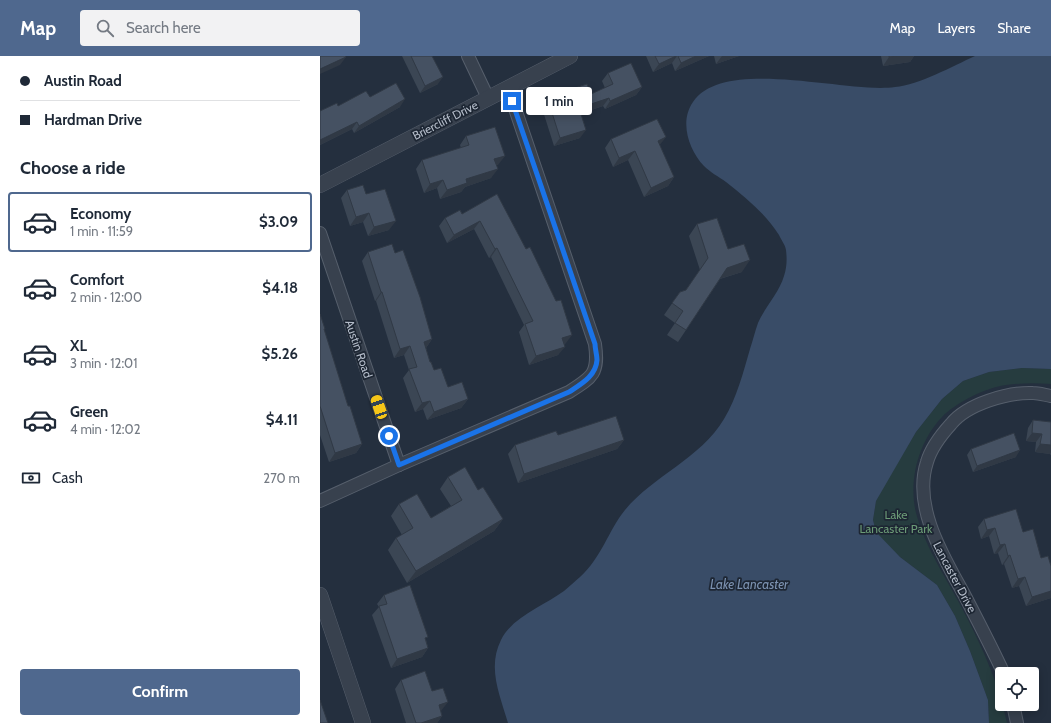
<!DOCTYPE html>
<html lang="en">
<head>
<meta charset="utf-8">
<style>
  :root { --surface:#fff; --page:#f2f2f3; --text:#1f2937; --muted:#747a83; --line:#e0e1e3; --accent:#4f688e }
  body { margin:0; font-family:Cabin,sans-serif; background:var(--page); color:var(--text); height:100vh; display:flex; flex-direction:column; font-size:15px; white-space:nowrap }
  * { box-sizing:border-box; margin:0 }
  p { font-size:13px; color:var(--muted) }
  .icon { flex:none; width:22px; height:22px; fill:none; stroke:currentColor; stroke-width:2; stroke-linecap:round; stroke-linejoin:round }
  .map { position:relative; flex:1; overflow:hidden }
  .sheet { display:flex; flex-direction:column; background:var(--surface); width:320px }
  .sheet>* { flex:none }
  .hud { display:grid; align-content:center; height:88px; padding:0 20px; background:var(--surface) }
  .buttons { position:absolute; left:675px; top:611px; display:grid; gap:8px }
  .buttons a { display:grid; place-items:center; width:44px; height:44px; border-radius:4px; background:var(--surface); box-shadow:0 2px 10px #0003; font-size:20px }
  .end { position:absolute; width:18px; height:18px; margin:-9px; border:5px solid #1a73e8; background:#fff; box-shadow:0 0 0 2px #fff }
  .from { border-radius:50% }
  .bubble { position:absolute; height:28px; border-radius:4px; background:var(--surface); box-shadow:0 2px 10px #0003; font-size:13px; font-weight:700; line-height:28px; text-align:center }
  .car { position:absolute; width:12px; height:24px; margin:-12px -6px; border-radius:5px; box-shadow:0 0 3px 1px #0007; background:linear-gradient(#f5c518 24%,#345 0 40%,#f5c518 0 76%,#345 0 86%,#f5c518 0) }
  .hud b { display:flex; align-items:center; gap:14px; height:38px; font-size:15px }
  .hud b+b { border-top:1px solid var(--line) }
  .hud i { width:10px; height:10px; background:var(--text) }
  ul { padding:0; list-style:none }
  li { display:flex; align-items:center; gap:12px; height:60px; margin:0 8px 6px; padding:0 12px; border:2px solid transparent; border-radius:4px }
  li div { flex:1 }
  li b { display:block; font-size:15px }
  li em { font-style:normal; font-weight:700 }
  li.active { border-color:var(--accent) }
  li>.icon { width:36px; height:36px; stroke-width:1.5 }
  h2 { padding:0 20px; font-size:18px; line-height:48px }
  .pay { display:flex; align-items:center; gap:10px; height:44px; padding:0 20px; font-size:15px }
  .pay p { margin-inline-start:auto }
  .primary-button { display:flex; gap:8px; margin-top:auto; padding:8px 20px }
  .primary-button a { flex:1; height:46px; border-radius:4px; background:var(--accent); color:#fff; font-size:16px; font-weight:700; line-height:46px; text-align:center }
  header { display:flex; align-items:center; gap:24px; box-sizing:border-box; height:56px; padding:0 20px; background:var(--accent); color:#fff }
  header strong { font-size:19px }
  nav { display:flex; gap:22px; margin-inline-start:auto; font-size:14px }
  .search { width:280px; height:36px; background:var(--page); display:flex; align-items:center; gap:10px; box-sizing:border-box; padding:0 14px; border-radius:4px; color:var(--muted); font-size:15px }
  main { display:flex; flex:1; min-height:0 }
  .map>svg:first-child { display:block }
  .green { fill:#263c3f }
  .water { fill:#394c67 }
  .lines { fill:none; stroke-linecap:round; stroke-linejoin:round }
  .minor-casing { stroke:#565f6c; stroke-width:14 }
  .tertiary-casing { stroke:#565f6c; stroke-width:16 }
  .minor { stroke:#38414e; stroke-width:12 }
  .tertiary { stroke:#38414e; stroke-width:15 }
  .wall { fill:#3b4654 }
  .shaded-wall { fill:#303945 }
  .building { fill:#455162; stroke:#303945 }
  .route { stroke:#1a73e8; stroke-width:5 }
  .labels { text-anchor:middle; dominant-baseline:central; stroke-width:3.5; stroke-linejoin:round; paint-order:stroke }
  .street-label { font-size:12px; fill:#b4bcc9; stroke:#1d2633 }
  .park-label { font-size:12px; fill:#6b9a76; stroke:#1d2633 }
  .water-label { font-size:13px; font-style:italic; fill:#7c92b1; stroke:#1d2633 }
</style>
</head>
<body>
<header>
<strong>Map</strong>
<div class="search"><svg class="icon" aria-label="search" viewBox="0 0 24 24"><circle cx="10" cy="10" r="6"/><path d="M15 15l6 6"/></svg>Search here</div>
<nav><a>Map</a><a>Layers</a><a>Share</a></nav>
</header>
<main>
<section class="sheet">
<div class="hud">
<b><i class="from"></i>Austin Road</b>
<b><i></i>Hardman Drive</b>
</div>
<h2>Choose a ride</h2>
<ul>
<li class="active"><svg class="icon" aria-label="car" viewBox="0 0 24 24"><path d="M5 17H2v-5l4-1 3-4h7l3 4 3 1v5h-3M9 17h6M6 11h13"/><circle cx="7" cy="17" r="2"/><circle cx="17" cy="17" r="2"/></svg><div><b>Economy</b><p>1 min · 11:59</p></div><em>$3.09</em></li>
<li><svg class="icon" aria-label="car" viewBox="0 0 24 24"><path d="M5 17H2v-5l4-1 3-4h7l3 4 3 1v5h-3M9 17h6M6 11h13"/><circle cx="7" cy="17" r="2"/><circle cx="17" cy="17" r="2"/></svg><div><b>Comfort</b><p>2 min · 12:00</p></div><em>$4.18</em></li>
<li><svg class="icon" aria-label="car" viewBox="0 0 24 24"><path d="M5 17H2v-5l4-1 3-4h7l3 4 3 1v5h-3M9 17h6M6 11h13"/><circle cx="7" cy="17" r="2"/><circle cx="17" cy="17" r="2"/></svg><div><b>XL</b><p>3 min · 12:01</p></div><em>$5.26</em></li>
<li><svg class="icon" aria-label="car" viewBox="0 0 24 24"><path d="M5 17H2v-5l4-1 3-4h7l3 4 3 1v5h-3M9 17h6M6 11h13"/><circle cx="7" cy="17" r="2"/><circle cx="17" cy="17" r="2"/></svg><div><b>Green</b><p>4 min · 12:02</p></div><em>$4.11</em></li>
</ul>
<div class="pay"><svg class="icon" aria-label="cash" viewBox="0 0 24 24"><path d="M3 7h18v10H3z"/><circle cx="12" cy="12" r="2"/></svg>Cash<p>270 m</p></div>
<div class="primary-button"><a>Confirm</a></div>
</section>
<div class="map">
<svg width="731" height="667" viewBox="0 0 731 667">
  <rect width="100%" height="100%" fill="#242f3e"/>
  <path class="green" d="M702,312L731,313V328C716,327 701,327 686,329C667,331 635,347 622,361C599,385 588,424 596,457C606,494 629,526 646,560C664,595 679,629 687,667H669L668,644L650,595L635,560L617,529L580,501L562,484L556,476L553,464L556,445L565,428L596,376L622,343L643,325L669,316Z"/>
  <path class="water" d="M655,0H731V313L702,312L669,316L643,325L622,343L596,376L556,445L553,464L556,476L580,501L617,529L635,560L650,595L668,644L669,667H188C180,639 167,612 181,584C192,561 225,549 244,535C250,530 255,525 260,521C282,501 288,475 305,454C333,420 381,402 404,363C417,341 423,317 430,293C433,284 435,275 438,267C445,251 459,237 464,220C467,211 467,203 466,194C465,188 461,184 459,179C445,157 426,142 406,126C399,121 390,116 384,110C369,94 359,66 373,46C404,0 527,38 575,31C599,29 633,10 655,0Z"/>
  <g class="lines">
    <defs>
      <g id="minor">
        <polyline points="148,0 168,42"/>
        <polyline points="0,177 79,409"/>
        <path d="M0,445L79,409L249,336C273,321 279,317 275,288L188,32"/>
        <path d="M684,618C672,592 659,567 646,542C625,503 592,452 607,406C611,392 621,379 631,368C647,348 688,336 713,337C719,337 725,339 731,340"/>
        <polyline points="693,648 697,667"/>
      </g>
      <g id="tertiary">
        <polyline points="0,129 250,0"/>
        <polyline points="0,539 43,667"/>
      </g>
    </defs>
    <use href="#minor" class="minor-casing"/>
    <use href="#tertiary" class="tertiary-casing"/>
    <use href="#minor" class="minor"/>
    <use href="#tertiary" class="tertiary"/>
  </g>
  <g class="wall">
    <polygon points="82,0 112,0 118,28 100,37"/>
    <polygon points="326,0 389,0 355,15 352,7 333,16"/>
    <polygon points="394,0 419,0 396,8"/>
    <polygon points="561,0 594,0 590,6 563,10"/>
    <polygon points="288,17 322,31 316,39 285,53 283,50 260,58 260,82 234,90 221,49 227,41 271,38 285,32 282,25"/>
    <polygon points="50,41 80,51 34,77 32,73 0,89 0,55 18,50"/>
    <polygon points="146,80 178,109 176,109 171,122 145,131 141,136 120,143 117,132 104,137 96,113 102,104 141,92 140,89"/>
    <polygon points="291,83 340,90 354,121 348,130 324,141 308,104 293,111 285,92"/>
    <polygon points="27,134 46,138 69,174 48,180 43,166 30,170 21,142"/>
    <polygon points="177,138 246,287 244,288 238,299 209,309 199,276 204,269 171,201 169,202 154,173 127,187 119,170 125,162 142,158"/>
    <polygon points="377,168 408,193 422,216 400,223 358,286 347,279 355,267 344,259 360,236 366,234 380,214 369,180"/>
    <polygon points="48,196 75,197 112,283 106,292 110,306 114,314 128,331 148,343 141,352 107,364 103,353 95,356 83,322 89,314 84,299 74,302 56,245 55,245 42,205"/>
    <polygon points="0,258 4,274 28,350 42,388 36,397 9,406 0,379"/>
    <polygon points="713,364 731,366 731,399 730,398 715,396 716,386 706,385 708,372"/>
    <polygon points="238,379 304,384 297,393 198,427 188,398 195,389"/>
    <polygon points="651,393 696,401 653,416 647,399"/>
    <polygon points="128,421 158,434 183,463 174,475 87,527 68,494 76,482 82,479 71,460 79,448 111,462 131,450 120,433"/>
    <polygon points="664,463 703,476 721,502 731,510 731,542 706,550 699,530 692,532 684,508 682,509 678,497 674,498 669,480 661,483 658,471"/>
    <polygon points="64,539 106,584 108,592 102,601 71,612 52,559 59,551 57,548"/>
    <polygon points="81,624 112,635 121,655 121,656 122,660 117,667 86,667 75,633"/>
  </g>
  <g class="shaded-wall">
    <polygon points="356,0 357,0 352,7 333,16 339,8"/>
    <polygon points="376,0 389,0 355,15 361,7"/>
    <polygon points="402,0 419,0 396,8"/>
    <polygon points="577,0 594,0 590,6 563,10 569,1"/>
    <polygon points="26,1 20,9 0,18 0,13"/>
    <polygon points="123,21 118,28 100,37 105,30"/>
    <polygon points="322,31 316,39 285,53 290,45"/>
    <polygon points="289,42 283,50 253,60 259,52"/>
    <polygon points="85,43 80,51 34,77 39,70"/>
    <polygon points="37,66 32,73 0,89 0,84"/>
    <polygon points="266,74 260,82 234,90 240,82"/>
    <polygon points="346,81 339,90 338,85"/>
    <polygon points="315,95 308,104 293,111 299,102"/>
    <polygon points="185,100 178,109 168,112 174,103"/>
    <polygon points="178,113 171,122 145,131 141,136 120,143 127,134 146,123"/>
    <polygon points="354,121 348,130 324,141 331,132"/>
    <polygon points="123,124 117,132 104,137 110,128"/>
    <polygon points="49,157 43,166 30,170 36,161"/>
    <polygon points="76,165 69,174 48,180 54,171"/>
    <polygon points="160,165 154,173 127,187 134,179"/>
    <polygon points="177,192 171,201 169,202 175,193"/>
    <polygon points="430,204 422,216 399,223 407,212"/>
    <polygon points="61,236 62,236 56,245 55,245"/>
    <polygon points="252,279 246,287 236,291 242,282"/>
    <polygon points="112,283 106,292 98,294 104,286"/>
    <polygon points="90,290 84,299 74,302 80,293"/>
    <polygon points="245,291 238,299 209,309 216,300"/>
    <polygon points="148,343 141,352 107,364 114,356"/>
    <polygon points="110,345 103,353 95,356 102,347"/>
    <polygon points="712,377 722,378 716,386 706,385"/>
    <polygon points="304,384 297,393 198,427 204,418"/>
    <polygon points="42,388 36,397 9,406 15,397"/>
    <polygon points="720,388 731,389 731,397 730,398 715,396"/>
    <polygon points="700,394 696,401 653,416 657,410"/>
    <polygon points="183,463 174,475 87,527 96,515"/>
    <polygon points="675,472 669,480 661,483 667,474"/>
    <polygon points="685,488 678,497 674,498 680,489"/>
    <polygon points="690,499 684,508 682,509 688,500"/>
    <polygon points="705,521 699,530 692,532 698,523"/>
    <polygon points="731,535 731,542 706,550 712,541"/>
    <polygon points="108,592 102,601 71,612 77,603"/>
    <polygon points="128,646 121,655 112,658 119,649"/>
    <polygon points="122,660 117,667 101,667"/>
  </g>
  <g class="building">
    <polygon points="0,0 25,0 26,1 0,13"/>
    <polygon points="91,0 112,0 123,21 105,30"/>
    <polygon points="335,0 356,0 339,8"/>
    <polygon points="358,0 376,0 361,7"/>
    <polygon points="569,0 577,0 569,1"/>
    <polygon points="311,7 322,31 290,45 289,42 259,52 266,74 240,82 227,41 267,28 271,38 293,28 288,17"/>
    <polygon points="76,27 85,43 39,70 37,66 0,84 1,85 0,85 0,55 17,47 18,50 46,35 50,41"/>
    <polygon points="337,63 346,81 338,85 354,121 331,132 315,95 299,102 291,83"/>
    <polygon points="175,71 185,100 174,103 178,113 146,123 147,127 127,134 123,124 110,128 102,104 149,89 146,80"/>
    <polygon points="43,129 46,138 65,133 76,165 54,171 49,157 36,161 27,134"/>
    <polygon points="177,138 206,193 210,191 236,245 241,244 252,279 242,282 245,291 216,300 205,268 213,265 177,192 175,193 160,165 134,179 125,162 140,154 142,158"/>
    <polygon points="397,162 408,193 424,188 430,204 407,212 366,274 355,267 363,255 352,247 360,236 366,234 388,202 377,168"/>
    <polygon points="72,188 75,197 83,194 100,241 112,283 104,286 110,306 111,306 114,314 121,312 128,331 142,326 148,343 114,356 110,345 102,347 89,313 97,311 90,290 80,293 62,236 61,236 48,196"/>
    <polygon points="0,258 5,273 4,273 28,350 30,350 42,388 15,397 0,350"/>
    <polygon points="296,360 304,384 204,418 195,389 236,375 238,379"/>
    <polygon points="713,364 731,366 731,389 720,388 722,378 712,377"/>
    <polygon points="694,377 700,394 657,410 651,393"/>
    <polygon points="145,411 158,434 163,431 183,463 96,515 76,482 93,472 79,448 97,438 111,462 142,444 128,421"/>
    <polygon points="696,453 703,476 713,473 721,502 728,500 731,510 731,535 712,541 705,521 698,523 690,499 688,500 685,488 680,489 675,472 667,474 664,463"/>
    <polygon points="90,529 108,581 105,582 108,592 77,603 59,550 67,548 64,539"/>
    <polygon points="105,615 112,635 123,632 128,646 119,649 122,660 101,667 96,667 81,624"/>
    <polygon points="0,644 8,667 0,667"/>
  </g>
  <g class="lines">
    <path class="route" d="M69,380L79,409L249,336C261,328 276,320 277,304C277,299 275,293 275,288L192,45"/>
  </g>
  <g class="labels">
    <g class="street-label">
      <text transform="translate(125 64) rotate(-27)">Briercliff Drive</text>
      <text transform="translate(39 293) rotate(71)">Austin Road</text>
      <text transform="translate(635 521) rotate(62)">Lancaster Drive</text>
    </g>
    <g class="park-label">
      <text x="576" y="458">Lake<tspan x="576" dy="14">Lancaster Park</tspan></text>
    </g>
    <g class="water-label">
      <text x="429" y="528">Lake Lancaster</text>
    </g>
  </g>
</svg>
<div class="buttons">
<a><svg class="icon" aria-label="locate" viewBox="0 0 24 24"><circle cx="12" cy="12" r="6"/><path d="M12 2v4M12 18v4M2 12h4M18 12h4"/></svg></a>
</div>
<i class="end from" style="left:69px;top:380px"></i>
<i class="end" style="left:192px;top:45px"></i>
<div class="bubble" style="left:206px;top:31px;width:66px">1 min</div>
<i class="car" style="left:59px;top:351px;rotate:341deg"></i>
</div>
</main>
</body>
</html>
